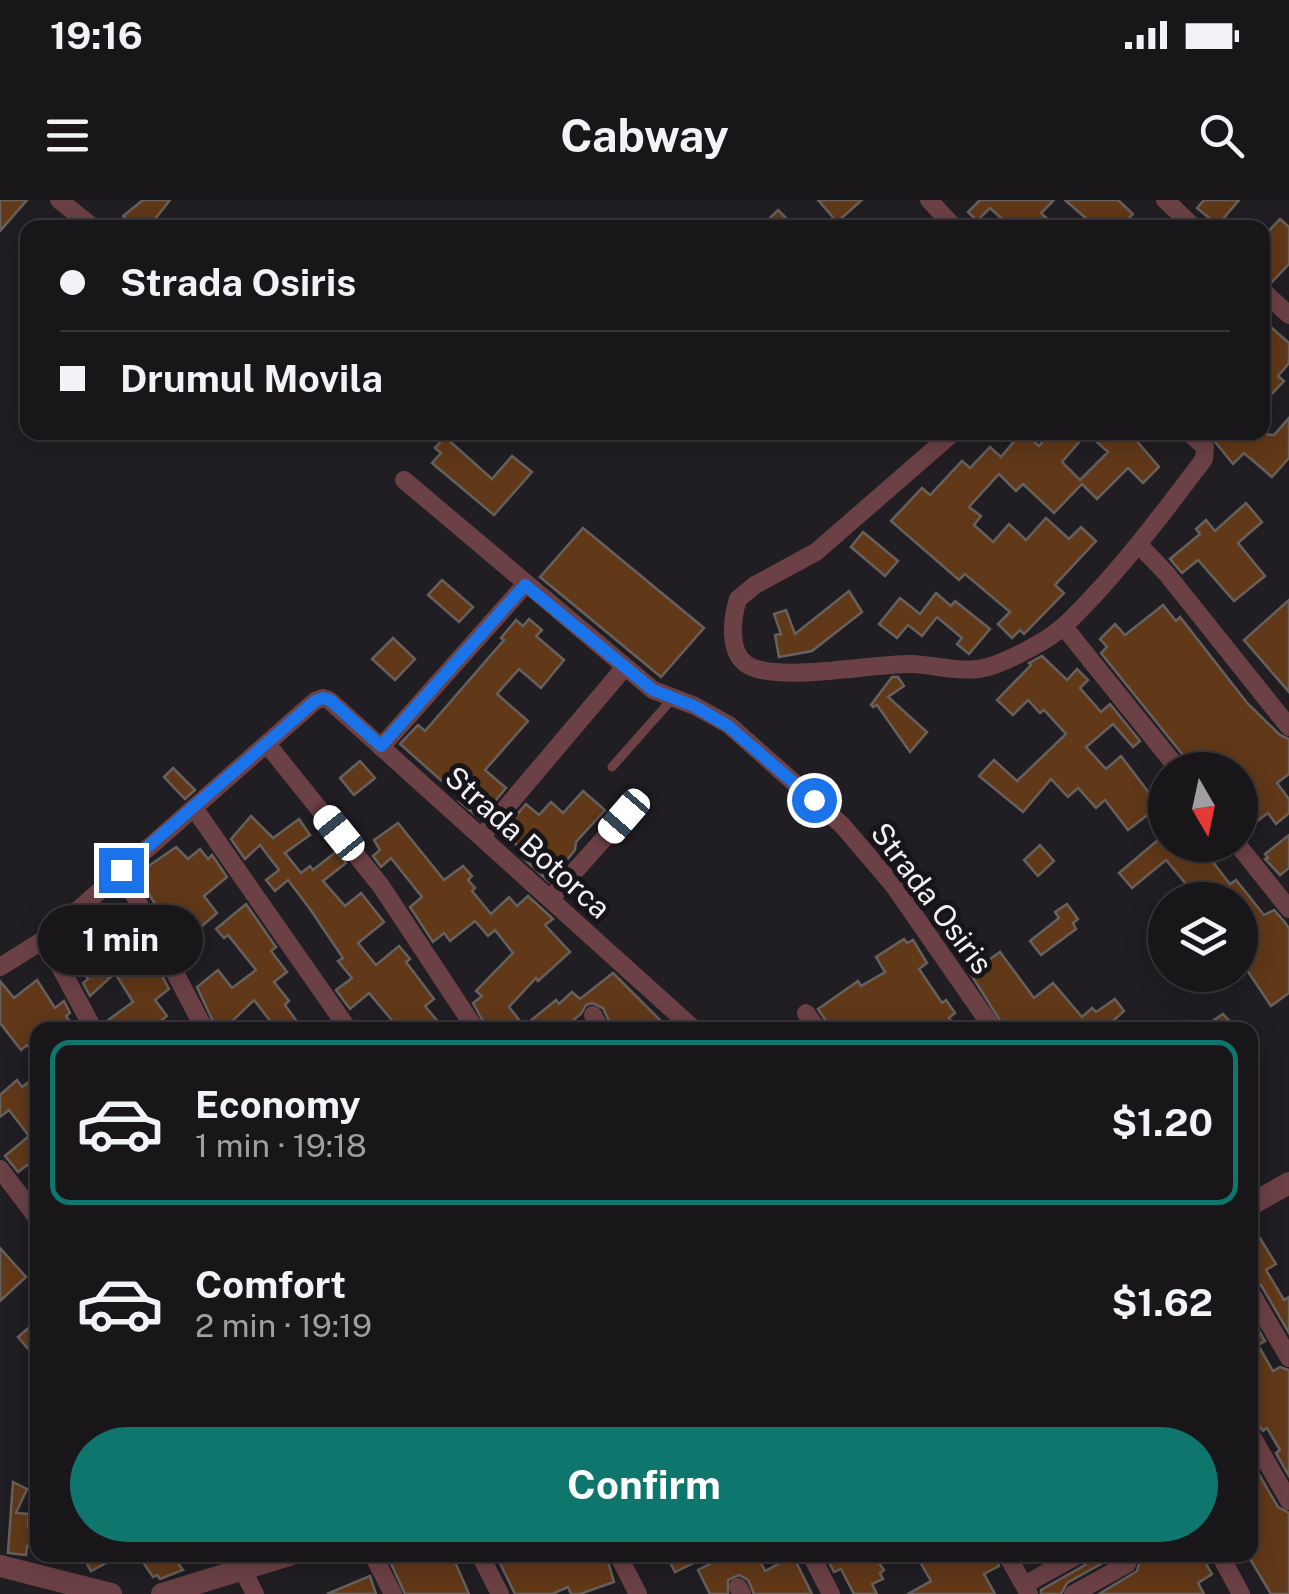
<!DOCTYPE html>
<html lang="en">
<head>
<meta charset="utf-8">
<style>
  :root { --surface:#19161a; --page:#221f23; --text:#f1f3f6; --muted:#9f9fa2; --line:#373539; --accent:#0f766e }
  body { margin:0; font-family:"Public Sans",sans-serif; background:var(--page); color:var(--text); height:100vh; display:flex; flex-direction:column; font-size:38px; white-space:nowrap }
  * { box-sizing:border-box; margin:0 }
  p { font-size:32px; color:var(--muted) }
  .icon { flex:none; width:55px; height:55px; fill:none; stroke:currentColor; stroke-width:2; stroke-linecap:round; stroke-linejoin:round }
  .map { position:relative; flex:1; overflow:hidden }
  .side { position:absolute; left:30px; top:822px; width:1228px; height:540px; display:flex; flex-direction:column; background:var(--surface); border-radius:20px; box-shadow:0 5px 25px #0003,0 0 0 2px var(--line) }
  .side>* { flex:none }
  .guide { position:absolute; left:20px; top:20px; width:1250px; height:220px; border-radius:20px; box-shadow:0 5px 25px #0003,0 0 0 2px var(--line); display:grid; align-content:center; height:220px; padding:0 40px; background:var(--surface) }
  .needle { width:65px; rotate:171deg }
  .buttons { position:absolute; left:1148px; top:552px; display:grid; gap:20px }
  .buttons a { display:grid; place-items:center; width:110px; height:110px; border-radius:50%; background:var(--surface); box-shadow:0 5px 25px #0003,0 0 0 2px var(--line); font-size:50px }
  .end { position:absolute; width:45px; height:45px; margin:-22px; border:12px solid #1a73e8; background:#fff; box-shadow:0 0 0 5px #fff }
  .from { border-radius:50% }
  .bubble { position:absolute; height:70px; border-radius:35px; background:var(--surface); box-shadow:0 5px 25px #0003,0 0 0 2px var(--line); font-size:32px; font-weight:700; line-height:70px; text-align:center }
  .car { position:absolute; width:30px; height:60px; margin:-30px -15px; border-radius:12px; box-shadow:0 0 8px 2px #0007; background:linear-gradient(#fff 24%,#345 0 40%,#fff 0 76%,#345 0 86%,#fff 0) }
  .guide b { display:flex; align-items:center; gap:35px; height:95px; font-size:38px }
  .guide b+b { border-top:2px solid var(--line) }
  .guide i { width:25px; height:25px; background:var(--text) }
  ul { padding:18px 0 0; list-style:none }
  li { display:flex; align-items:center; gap:30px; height:165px; margin:0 20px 15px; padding:0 20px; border:5px solid transparent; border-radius:20px }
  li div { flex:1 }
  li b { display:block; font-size:38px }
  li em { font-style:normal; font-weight:700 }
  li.on { border-color:var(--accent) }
  li>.icon { width:90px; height:90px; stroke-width:1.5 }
  .primary-button { display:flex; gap:20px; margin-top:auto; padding:20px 40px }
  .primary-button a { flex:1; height:115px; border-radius:60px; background:var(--accent); color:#fff; font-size:40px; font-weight:700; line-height:115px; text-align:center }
  .status { display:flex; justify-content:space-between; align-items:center; height:70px; padding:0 50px; background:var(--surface); direction:ltr }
  .status svg { height:28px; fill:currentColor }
  header { display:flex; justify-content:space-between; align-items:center; height:130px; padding:0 40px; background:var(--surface); font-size:45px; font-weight:700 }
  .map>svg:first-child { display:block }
  .building { fill:#613818; stroke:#67615d; stroke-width:2.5; fill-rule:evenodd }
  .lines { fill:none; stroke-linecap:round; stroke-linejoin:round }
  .service { stroke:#6c4146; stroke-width:9 }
  .minor { stroke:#6c4146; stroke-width:18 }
  .tertiary { stroke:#6c4146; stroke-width:22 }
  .route { stroke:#1a73e8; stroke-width:12 }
  .labels { text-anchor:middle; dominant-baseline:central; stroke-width:10; stroke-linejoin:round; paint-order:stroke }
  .street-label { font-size:30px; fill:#f2f0f3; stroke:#171519 }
</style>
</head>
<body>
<div class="status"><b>19:16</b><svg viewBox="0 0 49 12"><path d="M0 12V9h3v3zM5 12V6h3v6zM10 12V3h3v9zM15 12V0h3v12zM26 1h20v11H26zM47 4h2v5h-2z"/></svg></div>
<header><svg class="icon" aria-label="menu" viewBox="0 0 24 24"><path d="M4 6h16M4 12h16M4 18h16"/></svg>Cabway<svg class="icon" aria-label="search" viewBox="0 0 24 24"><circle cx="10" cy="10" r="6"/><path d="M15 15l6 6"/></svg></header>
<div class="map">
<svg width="1289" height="1394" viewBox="0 0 1289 1394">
  <rect width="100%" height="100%" fill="#211e23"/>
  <g class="building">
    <polygon points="0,0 27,0 0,31"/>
    <polygon points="143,0 170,0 148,28 120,28 127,20 123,16"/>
    <polygon points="818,0 862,0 837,22"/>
    <polygon points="980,0 1054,0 1041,13 1057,28 1012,28 990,8 977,21 968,12"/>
    <polygon points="1065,0 1118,0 1133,14 1120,28 1083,28 1089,21"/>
    <polygon points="1204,0 1239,0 1218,25 1197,8"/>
    <polygon points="778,10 796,28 760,28"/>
    <polygon points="1280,19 1289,27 1289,64 1272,82 1262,76 1262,38"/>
    <polygon points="1272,128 1289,143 1289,163 1278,176 1284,181 1262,204 1262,139"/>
    <polygon points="1289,218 1289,258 1272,277 1244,253 1233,264 1207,232 1223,232 1228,238 1234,232 1274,235"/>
    <path d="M1022,232L1039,246L1051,232H1144L1136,240L1159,267L1143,283L1128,268L1097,299L1082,284L1054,313L1023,284L1016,291L999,274L969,307L981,316L974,325L993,342L1009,324L1026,340L1046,318L1069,339L1081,327L1096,341L1055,385L1064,393L1024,434L1020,430L1012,438L998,424L1010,412L965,374L959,380L891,321L922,288L930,295L962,261L970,268L990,247L1001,257ZM1087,233L1108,252L1080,280L1062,262Z"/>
    <polygon points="445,237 492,279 512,256 532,272 494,315 432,263 441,253 435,248"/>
    <polygon points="1246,303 1262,322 1238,343 1265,376 1234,401 1198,360 1182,373 1170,359 1200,334 1196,329 1206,320 1215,331"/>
    <polygon points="583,328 704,428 661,477 540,377"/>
    <polygon points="863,332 898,361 885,376 851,347"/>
    <polygon points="442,380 473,407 459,422 428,395"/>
    <polygon points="849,391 862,412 812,451 779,457 775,435 781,434 774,414 786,410 795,434"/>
    <polygon points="936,393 951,406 955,401 990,429 969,454 957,444 962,438 937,417 922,436 908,425 897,438 879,424 900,398 920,414"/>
    <polygon points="1289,400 1289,492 1244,440"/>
    <polygon points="1163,405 1176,421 1180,417 1248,504 1280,535 1289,539 1289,574 1277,583 1289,599 1289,613 1276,624 1268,613 1252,625 1240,609 1240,570 1195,570 1101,453 1107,447 1100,439 1115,424 1125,435"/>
    <polygon points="529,419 542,430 536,436 564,460 541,488 519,469 497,494 528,521 485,570 506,588 480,619 459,601 464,595 446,579 443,582 400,544 418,525 425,531 504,440 501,438 516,420 523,426"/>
    <polygon points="393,438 415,459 395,480 372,459"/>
    <polygon points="1042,456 1067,480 1077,469 1088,480 1080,488 1101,512 1110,504 1140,541 1133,547 1113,524 1086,547 1106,569 1121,556 1159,606 1128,630 1105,600 1096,608 1078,588 1068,597 1051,579 1023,612 979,576 994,560 1017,581 1066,534 1044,510 1040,513 1028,500 1013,515 997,500 1031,465 1029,463"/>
    <polygon points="892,477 898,477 904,486 888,497 927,532 910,552 877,505 873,507 871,505"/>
    <polygon points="360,561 375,578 354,595 340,578"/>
    <polygon points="173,568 195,590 185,599 164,577"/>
    <polygon points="583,591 605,610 576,642 575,650 549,682 523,658 527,654 502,632 526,604 539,615 551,602 563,613"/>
    <polygon points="251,616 273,638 299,619 310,635 285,653 301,673 310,666 313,670 337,651 346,663 323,681 345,706 361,693 384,722 358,743 376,765 399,746 410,759 406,762 434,799 425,806 444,829 455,822 461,830 400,830 369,793 350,809 336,790 352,778 338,761 343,758 310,709 288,680 275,691 266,680 279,670 260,645 245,659 231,639"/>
    <polygon points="398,623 444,680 463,666 472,676 468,680 475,688 472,691 491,714 509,697 517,706 528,696 553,719 545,725 570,752 538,781 536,778 509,807 524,826 556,800 559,804 572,792 580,799 613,773 670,830 613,830 603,808 592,803 586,805 581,814 560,830 488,830 473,803 482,796 476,791 513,753 495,730 488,736 475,721 450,741 444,733 433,742 410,707 422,697 391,658 381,667 373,656 380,650 374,640"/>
    <polygon points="1165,634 1165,645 1210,645 1216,652 1209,657 1230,684 1236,680 1264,715 1274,710 1283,720 1289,728 1289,793 1271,806 1243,764 1243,759 1248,755 1240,743 1240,700 1165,700 1186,684 1166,660 1132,688 1119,673"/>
    <polygon points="1289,635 1289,668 1280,675 1265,659 1268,658 1265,654"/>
    <polygon points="1040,645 1054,661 1038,676 1024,660"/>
    <polygon points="176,647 188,659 200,649 208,659 212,655 227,677 204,696 217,713 176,748 167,732 170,729 137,674"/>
    <polygon points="246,704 276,747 271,751 287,772 274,782 289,801 285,805 303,830 260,830 271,822 254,800 223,830 217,830 197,787 218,770 232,788 256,770 228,735 224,738 216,729"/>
    <polygon points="1067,704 1078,719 1073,723 1076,729 1041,755 1030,741 1059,718 1055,712"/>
    <polygon points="125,728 145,750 148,748 169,789 155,800 167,816 149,830 106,830 104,823 133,802 115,773 90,796 83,783 88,779 83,772 103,756 98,750"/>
    <polygon points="904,739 907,743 913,740 927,763 919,769 942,803 946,800 955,813 949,818 958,830 832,830 818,809 858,781 861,786 885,772 876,757"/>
    <polygon points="1000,752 1034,798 1053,783 1082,817 1092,808 1096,812 1115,799 1124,811 1103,830 1067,830 1071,826 1067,821 1055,830 1006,830 970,773"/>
    <polygon points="37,780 55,808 64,801 70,813 66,816 76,830 38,830 38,859 27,845 21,850 0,823 0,781 14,798"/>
    <polygon points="1223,814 1238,830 1199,830"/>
    <polygon points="38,875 38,957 18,972 5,956 29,936 9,910 0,917 0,895 17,880 22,887"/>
    <polygon points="1250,1022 1276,1064 1266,1070 1284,1100 1289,1097 1289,1133 1261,1085 1250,1079"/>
    <polygon points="0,1048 26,1077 0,1101"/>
    <polygon points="1250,1116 1265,1141 1258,1145 1273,1171 1280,1167 1289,1170 1289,1276 1276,1253 1280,1250 1267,1228 1263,1231 1257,1223 1250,1221"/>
    <polygon points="38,1120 38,1145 30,1151 18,1137"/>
    <polygon points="1260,1276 1278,1307 1289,1313 1289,1394 1271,1394 1250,1359 1250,1282"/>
    <polygon points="13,1282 27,1289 16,1313 29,1314 28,1326 38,1326 38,1346 27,1346 26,1355 8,1353"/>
    <polygon points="82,1355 121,1355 91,1371"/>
    <polygon points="138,1355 172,1355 183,1370 160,1379 157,1375 153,1377"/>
    <polygon points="387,1355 452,1355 469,1394 405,1394"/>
    <polygon points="496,1355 606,1355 614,1382 580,1394 571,1394 568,1387 552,1394 515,1394"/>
    <polygon points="666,1355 710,1355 675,1372"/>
    <polygon points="728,1355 757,1355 765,1371 793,1356 812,1394 754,1394 748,1380 739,1375 728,1380 728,1394 710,1394 698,1370"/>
    <polygon points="825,1355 873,1355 884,1370 880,1373 883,1379 872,1384 877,1394 854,1394 841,1369 834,1372"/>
    <polygon points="916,1355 995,1355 999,1366 984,1374 995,1394 908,1394 931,1381"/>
    <polygon points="1090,1355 1117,1355 1067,1383 1061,1394 1041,1394 1041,1390 1085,1365"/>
    <polygon points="1135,1355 1201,1355 1212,1374 1198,1383 1204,1394 1099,1394 1137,1371 1139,1363"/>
    <polygon points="370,1376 376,1394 327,1394"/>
  </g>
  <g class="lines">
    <polyline class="service" points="612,567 673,498"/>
    <g class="minor">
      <polyline points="59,0 94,28"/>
      <polyline points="929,0 955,28"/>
      <polyline points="1165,0 1195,28"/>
      <polyline points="1262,90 1289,115"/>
      <path d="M954,232L816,352L755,385L738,399C732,418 728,451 746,464C774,484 874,463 912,464C937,465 963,474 988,467C1006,462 1026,451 1043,441C1065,428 1081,409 1099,390C1137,348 1170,304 1204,259L1205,247L1188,232"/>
      <polyline points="404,280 653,490 695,506 729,525 842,625 894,686 994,830"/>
      <polyline points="1140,346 1166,373 1289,527"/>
      <polyline points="1064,427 1179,570"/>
      <polyline points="267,544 381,686 476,830"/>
      <polyline points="381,547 525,385"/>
      <polyline points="194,608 349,830"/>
      <polyline points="482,636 625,467"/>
      <polyline points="1238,645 1289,709"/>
      <polyline points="121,670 205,830"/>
      <polyline points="551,698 624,616"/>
      <polyline points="45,739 94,830"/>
      <polyline points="0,767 45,739 315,501 323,498 329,500 695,830"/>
      <polyline points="806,813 818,830"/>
      <polyline points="593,815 601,830"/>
      <polyline points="0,969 38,1019"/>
      <polyline points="1250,1091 1289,1158"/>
      <polyline points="1250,1233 1289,1301"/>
      <polyline points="235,1355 255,1394"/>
      <polyline points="373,1355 393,1394"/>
      <polyline points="480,1355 500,1394"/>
      <polyline points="618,1355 638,1394"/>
      <polyline points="811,1355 831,1394"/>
      <polyline points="1007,1355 1029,1394"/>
      <polyline points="1220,1355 1241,1394"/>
      <polyline points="1024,1385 1078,1355"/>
      <polyline points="738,1387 742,1394"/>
      <polyline points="1073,1394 1127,1364"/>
    </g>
    <g class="tertiary">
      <polyline points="1250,1005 1289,983"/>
      <polyline points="0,1366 111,1394"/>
      <polyline points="162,1394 289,1355"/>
    </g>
  </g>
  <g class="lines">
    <polyline class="route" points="121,670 315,501 323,498 330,500 381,546 525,385 653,490 694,506 728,526 814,600"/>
  </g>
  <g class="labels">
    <g class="street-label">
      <text transform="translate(528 642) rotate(42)">Strada Botorca</text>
      <text transform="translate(932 698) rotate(53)">Strada Osiris</text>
    </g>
  </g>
</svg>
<div class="buttons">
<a><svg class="needle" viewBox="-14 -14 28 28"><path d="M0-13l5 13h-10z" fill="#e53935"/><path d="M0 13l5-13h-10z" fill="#9f9fa2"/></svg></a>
<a><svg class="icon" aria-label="layers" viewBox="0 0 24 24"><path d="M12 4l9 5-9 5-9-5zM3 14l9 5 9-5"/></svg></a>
</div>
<i class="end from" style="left:814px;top:600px"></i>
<i class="end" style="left:121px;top:670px"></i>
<div class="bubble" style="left:38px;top:705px;width:165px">1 min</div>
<i class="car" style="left:624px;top:616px;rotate:221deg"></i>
<i class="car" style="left:339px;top:633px;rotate:321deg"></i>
<div class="guide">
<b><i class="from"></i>Strada Osiris</b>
<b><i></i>Drumul Movila</b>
</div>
<section class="side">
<ul>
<li class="on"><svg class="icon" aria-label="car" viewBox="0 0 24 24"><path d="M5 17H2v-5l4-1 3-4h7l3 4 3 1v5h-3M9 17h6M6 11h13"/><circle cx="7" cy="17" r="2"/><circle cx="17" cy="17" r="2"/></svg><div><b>Economy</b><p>1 min · 19:18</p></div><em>$1.20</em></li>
<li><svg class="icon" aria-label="car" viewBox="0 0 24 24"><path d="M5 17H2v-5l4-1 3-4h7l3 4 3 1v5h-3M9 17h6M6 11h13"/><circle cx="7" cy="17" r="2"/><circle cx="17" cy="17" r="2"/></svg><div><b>Comfort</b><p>2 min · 19:19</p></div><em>$1.62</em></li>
</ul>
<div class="primary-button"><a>Confirm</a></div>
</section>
</div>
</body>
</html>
